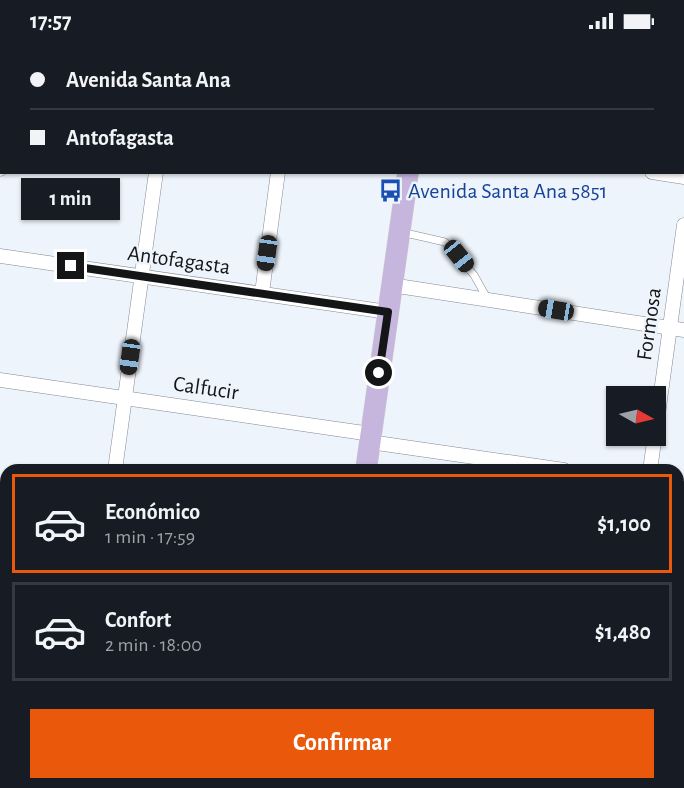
<!DOCTYPE html>
<html lang="es">
<head>
<meta charset="utf-8">
<style>
  :root { --surface:#171b24; --page:#242831; --text:#f1f3f6; --muted:#9ea1a6; --line:#363941; --accent:#ea580c }
  body { margin:0; font-family:"Alegreya Sans",sans-serif; background:var(--page); color:var(--text); height:100vh; display:flex; flex-direction:column; font-size:22px; white-space:nowrap }
  * { box-sizing:border-box; margin:0 }
  p { font-size:20px; color:var(--muted) }
  .icon { flex:none; width:33px; height:33px; fill:none; stroke:currentColor; stroke-width:2; stroke-linecap:round; stroke-linejoin:round }
  .map { position:relative; flex:1; overflow:hidden }
  .sheet { position:absolute; left:0px; top:422px; width:684px; height:326px; display:flex; flex-direction:column; background:var(--surface); border-radius:18px 18px 0 0; box-shadow:0 2px 4px #0004 }
  .sheet>* { flex:none }
  .top-card { position:absolute; left:0px; top:0px; width:684px; height:132px; box-shadow:0 2px 4px #0004; display:grid; align-content:center; height:132px; padding:0 30px; background:var(--surface) }
  .needle { width:39px; rotate:98deg }
  .tools { position:absolute; left:606px; top:344px; display:grid; gap:12px }
  .tools a { display:grid; place-items:center; width:60px; height:60px; border-radius:0px; background:var(--surface); box-shadow:0 2px 4px #0004; font-size:30px }
  .end { position:absolute; width:27px; height:27px; margin:-14px; border:8px solid #131517; background:#fff; box-shadow:0 0 0 3px #fff }
  .from { border-radius:50% }
  .bubble { position:absolute; height:42px; border-radius:0px; background:var(--surface); box-shadow:0 2px 4px #0004; font-size:20px; font-weight:600; line-height:42px; text-align:center }
  .car { position:absolute; width:18px; height:36px; margin:-18px -9px; border-radius:8px; box-shadow:0 0 4px 2px #0007; background:linear-gradient(#222 24%,#8ab4d8 0 40%,#222 0 76%,#8ab4d8 0 86%,#222 0) }
  .top-card b { display:flex; align-items:center; gap:21px; height:57px; font-size:22px }
  .top-card b+b { border-top:2px solid var(--line) }
  .top-card i { width:15px; height:15px; background:var(--text) }
  ul { padding:10px 0 0; list-style:none }
  li { display:flex; align-items:center; gap:18px; height:99px; margin:0 12px 9px; padding:0 18px; border:3px solid var(--line); border-radius:0px }
  li div { flex:1 }
  li b { display:block; font-size:22px }
  li em { font-style:normal; font-weight:600 }
  li.current { border-color:var(--accent) }
  li>.icon { width:54px; height:54px; stroke-width:1.5 }
  .button { display:flex; gap:12px; margin-top:auto; padding:12px 30px }
  .button a { flex:1; height:69px; border-radius:0px; background:var(--accent); color:#fff; font-size:24px; font-weight:600; line-height:69px; text-align:center }
  .status { display:flex; justify-content:space-between; align-items:center; height:42px; padding:0 30px; background:var(--surface); direction:ltr }
  .status svg { height:16px; fill:currentColor }
  .map>svg:first-child { display:block }
  .lines { fill:none; stroke-linecap:round; stroke-linejoin:round }
  .service-casing { stroke:#858a90; stroke-width:8 }
  .minor-casing { stroke:#858a90; stroke-width:15 }
  .primary-casing { stroke:#d0d0d1; stroke-width:22 }
  .service { stroke:#fff; stroke-width:7 }
  .minor { stroke:#fff; stroke-width:14 }
  .primary { stroke:#c6b5dd; stroke-width:21 }
  .route { stroke:#131517; stroke-width:8 }
  .labels { text-anchor:middle; dominant-baseline:central; stroke-width:5; stroke-linejoin:round; paint-order:stroke }
  .transit-label { font-size:22px; fill:#164399; stroke:#eef4fb; text-anchor:start }
  .street-label { font-size:22px; fill:#131517; stroke:#eef4fb }
</style>
</head>
<body>
<div class="status"><b>17:57</b><svg viewBox="0 0 49 12"><path d="M0 12V9h3v3zM5 12V6h3v6zM10 12V3h3v9zM15 12V0h3v12zM26 1h20v11H26zM47 4h2v5h-2z"/></svg></div>
<div class="map">
<svg width="684" height="746" viewBox="0 0 684 746">
  <rect width="100%" height="100%" fill="#eef4fb"/>
  <g class="lines">
    <defs>
      <polyline id="service" points="401,190 445,200 474,233 488,258"/>
      <g id="minor">
        <polyline points="57,2 57,0"/>
        <polyline points="164,2 166,0"/>
        <polyline points="295,2 295,0"/>
        <polyline points="0,127 2,125"/>
        <polyline points="652,130 684,135"/>
        <polyline points="0,214 388,270"/>
        <polyline points="391,243 684,288"/>
        <polyline points="262,251 278,130"/>
        <polyline points="0,338 371,392"/>
        <polyline points="656,387 684,183"/>
        <polyline points="370,400 564,428"/>
        <polyline points="115,428 156,130"/>
        <polyline points="650,428 655,393"/>
        <polyline points="678,444 684,445"/>
        <polyline points="0,461 6,462"/>
        <polyline points="0,582 6,583"/>
        <polyline points="678,603 684,604"/>
        <polyline points="0,705 6,706"/>
        <polyline points="244,741 277,746"/>
        <polyline points="561,741 597,746"/>
        <polyline points="69,746 70,741"/>
        <polyline points="607,746 608,741"/>
      </g>
      <g id="primary">
        <polyline points="425,2 425,0"/>
        <polyline points="366,428 408,130"/>
        <polyline points="322,746 323,741"/>
      </g>
    </defs>
    <use href="#service" class="service-casing"/>
    <use href="#minor" class="minor-casing"/>
    <use href="#primary" class="primary-casing"/>
    <use href="#service" class="service"/>
    <use href="#minor" class="minor"/>
    <use href="#primary" class="primary"/>
  </g>
  <g class="lines">
    <polyline class="route" points="71,224 388,270 379,331"/>
  </g>
  <defs>
    <symbol id="bus-bare" viewBox="-9 -9 18 18"><path d="M-5-6H5V4H4V6H2V4H-2V6H-4V4H-5ZM-3.5-4V0h7V-4ZM-3.5 1.2v1.5H-2V1.2ZM2 1.2v1.5H3.5V1.2Z" fill="#1a4fb4" stroke="#eef4fb" stroke-width="2.5" paint-order="stroke"/></symbol>
  </defs>
  <g fill-rule="evenodd">
    <use href="#bus-bare" x="374" y="132" width="33" height="33"/>
  </g>
  <g class="labels">
    <g class="transit-label">
      <text x="408" y="149">Avenida Santa Ana 5851</text>
    </g>
    <g class="street-label">
      <text transform="translate(179 218) rotate(8)">Antofagasta</text>
      <text transform="translate(649 282) rotate(-82)">Formosa</text>
      <text transform="translate(206 346) rotate(8)">Calfucir</text>
    </g>
  </g>
</svg>
<div class="tools">
<a><svg class="needle" viewBox="-14 -14 28 28"><path d="M0-13l5 13h-10z" fill="#e53935"/><path d="M0 13l5-13h-10z" fill="#9ea1a6"/></svg></a>
</div>
<i class="end from" style="left:379px;top:331px"></i>
<i class="end" style="left:71px;top:224px"></i>
<div class="bubble" style="left:21px;top:136px;width:99px">1 min</div>
<i class="car" style="left:267px;top:211px;rotate:188deg"></i>
<i class="car" style="left:459px;top:214px;rotate:141deg"></i>
<i class="car" style="left:556px;top:268px;rotate:279deg"></i>
<i class="car" style="left:130px;top:315px;rotate:188deg"></i>
<div class="top-card">
<b><i class="from"></i>Avenida Santa Ana</b>
<b><i></i>Antofagasta</b>
</div>
<section class="sheet">
<ul>
<li class="current"><svg class="icon" aria-label="car" viewBox="0 0 24 24"><path d="M5 17H2v-5l4-1 3-4h7l3 4 3 1v5h-3M9 17h6M6 11h13"/><circle cx="7" cy="17" r="2"/><circle cx="17" cy="17" r="2"/></svg><div><b>Económico</b><p>1 min · 17:59</p></div><em>$1,100</em></li>
<li><svg class="icon" aria-label="car" viewBox="0 0 24 24"><path d="M5 17H2v-5l4-1 3-4h7l3 4 3 1v5h-3M9 17h6M6 11h13"/><circle cx="7" cy="17" r="2"/><circle cx="17" cy="17" r="2"/></svg><div><b>Confort</b><p>2 min · 18:00</p></div><em>$1,480</em></li>
</ul>
<div class="button"><a>Confirmar</a></div>
</section>
</div>
</body>
</html>
